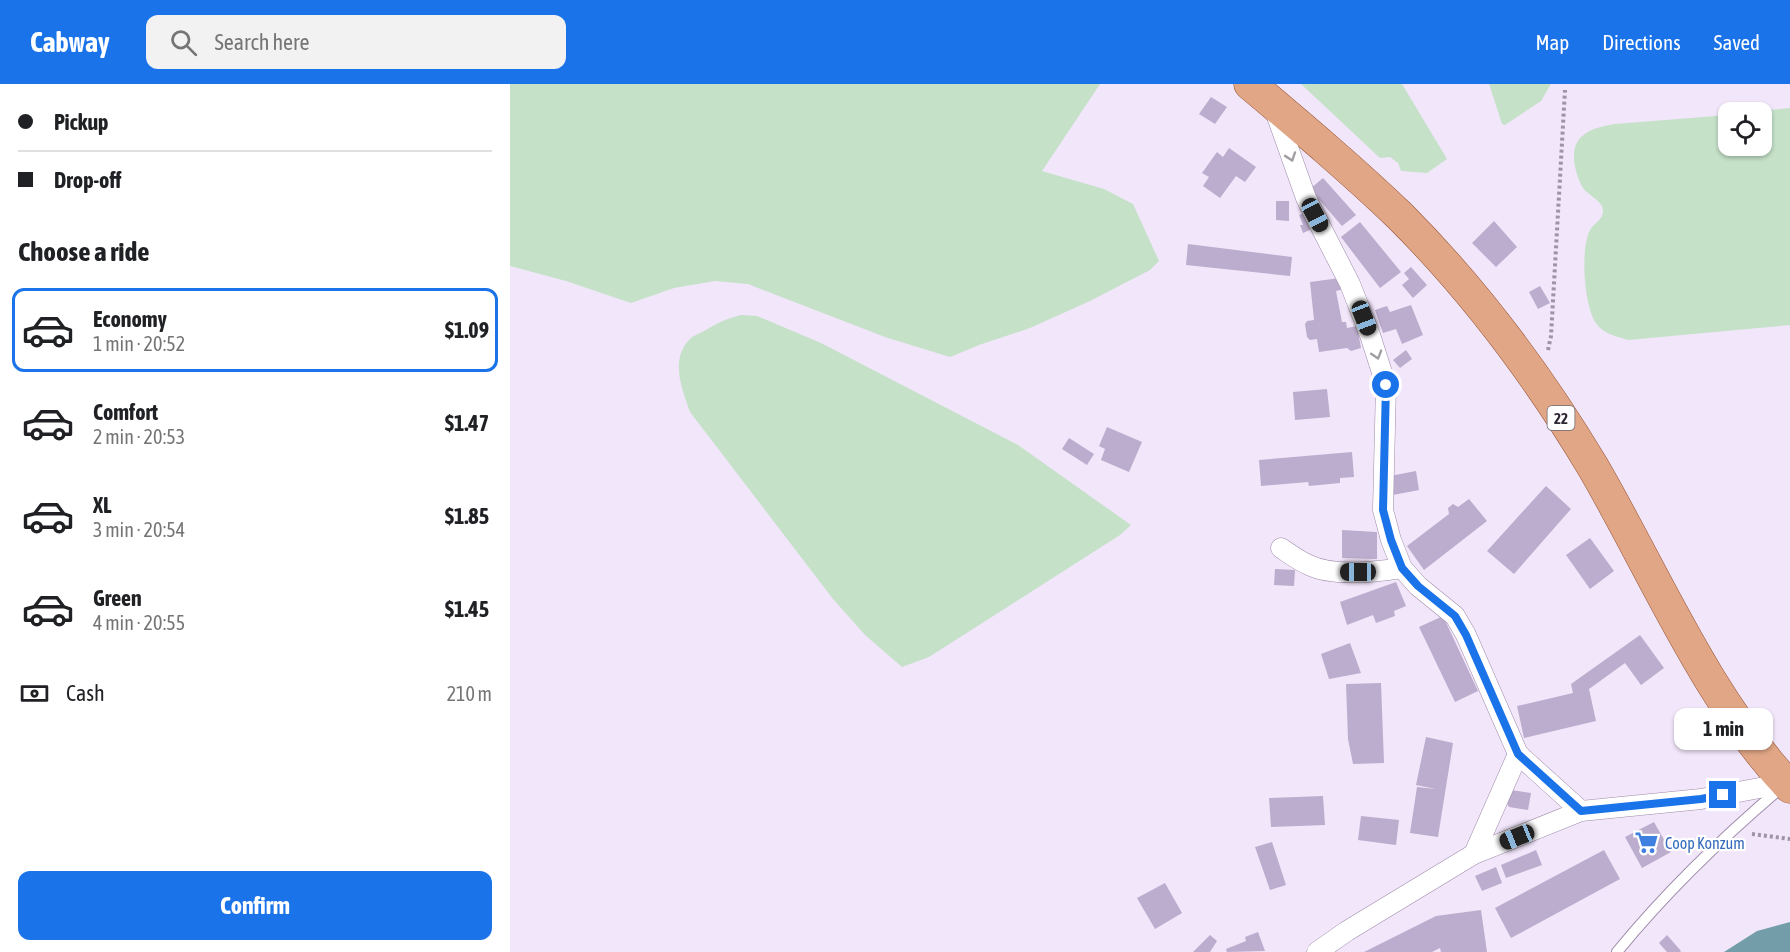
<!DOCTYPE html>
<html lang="en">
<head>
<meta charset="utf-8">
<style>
  :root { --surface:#fff; --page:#f2f2f2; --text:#202124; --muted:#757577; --line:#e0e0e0; --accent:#1a73e8 }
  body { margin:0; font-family:"Asap Condensed",sans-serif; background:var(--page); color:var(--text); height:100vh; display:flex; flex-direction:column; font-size:22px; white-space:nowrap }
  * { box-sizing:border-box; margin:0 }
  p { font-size:20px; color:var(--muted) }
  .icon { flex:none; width:33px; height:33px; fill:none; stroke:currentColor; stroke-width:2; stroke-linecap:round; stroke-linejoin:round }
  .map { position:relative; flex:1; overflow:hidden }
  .sheet { display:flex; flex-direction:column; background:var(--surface); width:510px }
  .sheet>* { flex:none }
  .hud { display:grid; align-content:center; height:132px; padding:0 18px; background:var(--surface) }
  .tools { position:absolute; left:1208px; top:18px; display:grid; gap:12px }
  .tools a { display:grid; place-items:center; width:54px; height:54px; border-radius:12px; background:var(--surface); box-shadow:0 2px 4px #0004; font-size:30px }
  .end { position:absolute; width:27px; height:27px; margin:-14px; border:8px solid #1a73e8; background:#fff; box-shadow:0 0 0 3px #fff }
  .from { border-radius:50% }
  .bubble { position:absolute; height:42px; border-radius:12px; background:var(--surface); box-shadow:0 2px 4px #0004; font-size:20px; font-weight:700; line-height:42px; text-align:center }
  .car { position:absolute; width:18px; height:36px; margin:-18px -9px; border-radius:8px; box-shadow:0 0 4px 2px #0007; background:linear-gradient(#222 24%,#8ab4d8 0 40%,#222 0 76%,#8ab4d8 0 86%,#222 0) }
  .hud b { display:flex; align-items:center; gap:21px; height:57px; font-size:22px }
  .hud b+b { border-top:2px solid var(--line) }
  .hud i { width:15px; height:15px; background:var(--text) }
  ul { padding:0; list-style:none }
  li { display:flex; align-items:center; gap:18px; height:84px; margin:0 12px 9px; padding:0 6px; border:3px solid transparent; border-radius:12px }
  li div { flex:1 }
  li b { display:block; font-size:22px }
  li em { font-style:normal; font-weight:700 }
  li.active { border-color:var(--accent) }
  li>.icon { width:54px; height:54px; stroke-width:1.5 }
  h2 { padding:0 18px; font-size:27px; line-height:72px }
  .pay { display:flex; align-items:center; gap:15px; height:66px; padding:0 18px; font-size:22px }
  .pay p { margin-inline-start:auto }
  .primary-button { display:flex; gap:12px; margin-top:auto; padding:12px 18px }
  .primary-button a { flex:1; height:69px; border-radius:12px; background:var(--accent); color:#fff; font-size:24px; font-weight:700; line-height:69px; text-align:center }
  header { display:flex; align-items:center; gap:36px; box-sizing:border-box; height:84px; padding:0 30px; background:var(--accent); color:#fff }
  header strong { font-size:28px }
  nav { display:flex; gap:33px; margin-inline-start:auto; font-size:21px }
  .search { width:420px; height:54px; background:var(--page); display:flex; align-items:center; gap:15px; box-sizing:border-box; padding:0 21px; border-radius:12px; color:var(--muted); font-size:22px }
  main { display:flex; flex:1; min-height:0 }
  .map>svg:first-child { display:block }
  .green { fill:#c5e1c8 }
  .water { fill:#739da8 }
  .building { fill:#bcaccd }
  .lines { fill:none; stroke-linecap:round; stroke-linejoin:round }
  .service-casing { stroke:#9e8baa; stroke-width:12 }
  .minor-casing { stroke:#9e8baa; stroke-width:21 }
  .primary-casing { stroke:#955334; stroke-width:33 }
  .path { stroke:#9d94a5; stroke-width:4; stroke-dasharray:3 3; stroke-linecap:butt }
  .service { stroke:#fff; stroke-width:10 }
  .minor { stroke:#fff; stroke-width:20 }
  .primary { stroke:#e0a685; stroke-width:32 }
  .oneway { stroke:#a29fa4 }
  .route { stroke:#1a73e8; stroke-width:8 }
  .labels { text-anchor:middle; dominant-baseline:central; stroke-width:4.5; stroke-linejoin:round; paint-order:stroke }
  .shield { fill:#fff; stroke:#6e6972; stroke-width:1.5 }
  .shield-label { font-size:15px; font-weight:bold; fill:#302935 }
  .shop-label { font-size:16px; fill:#366cbe; stroke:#fff; text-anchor:start }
</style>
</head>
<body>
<header>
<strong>Cabway</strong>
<div class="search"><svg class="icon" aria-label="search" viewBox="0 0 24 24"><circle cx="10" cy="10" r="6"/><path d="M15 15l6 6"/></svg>Search here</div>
<nav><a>Map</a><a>Directions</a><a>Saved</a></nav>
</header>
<main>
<section class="sheet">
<div class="hud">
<b><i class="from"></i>Pickup</b>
<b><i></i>Drop-off</b>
</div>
<h2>Choose a ride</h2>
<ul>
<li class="active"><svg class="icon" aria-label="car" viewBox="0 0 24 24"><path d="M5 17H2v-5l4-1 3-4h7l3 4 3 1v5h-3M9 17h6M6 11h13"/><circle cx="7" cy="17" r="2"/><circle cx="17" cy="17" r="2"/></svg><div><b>Economy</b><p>1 min · 20:52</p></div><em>$1.09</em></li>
<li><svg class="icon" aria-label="car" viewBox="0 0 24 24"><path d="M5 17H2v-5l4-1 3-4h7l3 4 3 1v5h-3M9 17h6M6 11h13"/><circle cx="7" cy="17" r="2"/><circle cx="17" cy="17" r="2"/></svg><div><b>Comfort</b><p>2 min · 20:53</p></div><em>$1.47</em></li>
<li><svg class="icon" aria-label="car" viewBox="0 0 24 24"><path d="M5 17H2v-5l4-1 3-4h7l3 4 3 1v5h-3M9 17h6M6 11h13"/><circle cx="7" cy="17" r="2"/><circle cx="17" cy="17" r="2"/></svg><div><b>XL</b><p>3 min · 20:54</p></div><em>$1.85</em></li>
<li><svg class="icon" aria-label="car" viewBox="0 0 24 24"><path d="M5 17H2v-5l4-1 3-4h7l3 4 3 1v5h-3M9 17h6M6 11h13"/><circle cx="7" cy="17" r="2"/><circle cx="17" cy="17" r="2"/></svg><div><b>Green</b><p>4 min · 20:55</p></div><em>$1.45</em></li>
</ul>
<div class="pay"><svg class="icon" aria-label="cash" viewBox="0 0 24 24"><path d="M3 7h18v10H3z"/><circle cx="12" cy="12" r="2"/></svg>Cash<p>210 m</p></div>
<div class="primary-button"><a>Confirm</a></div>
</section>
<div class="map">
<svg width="1280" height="868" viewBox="0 0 1280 868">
  <rect width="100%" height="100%" fill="#f2e6fb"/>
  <g class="green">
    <polygon points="0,0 590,0 532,87 594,105 623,120 649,177 640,186 580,217 520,244 469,261 440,273 375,253 238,200 205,197 164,204 121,219 56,197 0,182"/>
    <polygon points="791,0 892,0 937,75 917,89 891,87 888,79 880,73 870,74"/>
    <polygon points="979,0 1041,0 1031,17 995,41 992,40"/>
    <path d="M1280,24V241L1118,256C1106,252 1093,250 1086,239C1074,222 1070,165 1080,146C1084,139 1093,136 1093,127C1093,117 1079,112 1073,104C1069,98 1067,90 1065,83C1059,52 1079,44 1105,40L1218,31V62H1251V28H1240Z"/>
    <path d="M231,231L247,232L311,259L508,361L621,441L610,451L419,573L392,583L355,551L323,515L180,328C172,305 160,276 179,256C183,251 191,249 196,246C207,239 218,234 231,231Z"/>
  </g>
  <polygon class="water" points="1280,838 1280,868 1214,868 1247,847"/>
  <g class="building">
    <polygon points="701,13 717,23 705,40 689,30"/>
    <polygon points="719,64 746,83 735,98 726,92 710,114 693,102 699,93 692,89 707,68 713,73"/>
    <polygon points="813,94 846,131 832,142 800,105"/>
    <polygon points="766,117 779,117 779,137 766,136"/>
    <polygon points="798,128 806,143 793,149 790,141 793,141 789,131"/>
    <polygon points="984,137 1007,163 986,183 962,159"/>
    <polygon points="850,138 891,188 870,204 831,153"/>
    <polygon points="678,160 782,173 780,192 676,181"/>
    <polygon points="901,183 917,201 903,214 892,201 899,195 894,189"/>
    <polygon points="830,194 834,205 826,207 832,238 836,238 837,244 847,242 851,264 841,267 837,264 809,268 807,255 800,256 797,253 795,240 797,237 804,236 800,198"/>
    <polygon points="1030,202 1040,219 1028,225 1019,208"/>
    <polygon points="901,221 913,251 892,260 886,245 873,249 865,226 877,222 880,228"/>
    <polygon points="896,266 902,275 890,284 883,276"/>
    <polygon points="817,305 820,333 785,336 783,308"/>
    <polygon points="597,343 632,358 619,388 591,376 595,365 589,362"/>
    <polygon points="559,354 584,370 577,381 552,365"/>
    <polygon points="842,368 844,393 830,394 830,399 799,402 798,398 751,402 749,376"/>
    <polygon points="906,387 909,406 883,411 880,392"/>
    <polygon points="1036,402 1061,425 1004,490 977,467"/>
    <polygon points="959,415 977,437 914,486 897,462 939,430 938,424 943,420 948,423"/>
    <polygon points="832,446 867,448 867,475 832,474"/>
    <polygon points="1080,454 1104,487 1080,505 1056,471"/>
    <polygon points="765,485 785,486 784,502 764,501"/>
    <polygon points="886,498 896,522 884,527 885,532 866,539 863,531 837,541 830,518"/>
    <polygon points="933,532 968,607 945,618 909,543"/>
    <polygon points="1130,551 1154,584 1131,601 1115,579 1079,605 1086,637 1014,654 1007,622 1063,609 1061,600"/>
    <polygon points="840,559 851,589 819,595 811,570"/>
    <polygon points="871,599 874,679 843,680 838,655 836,600"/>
    <polygon points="916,653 943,659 928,753 900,749 907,703 926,705 906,701"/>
    <polygon points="1001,706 1021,709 1018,726 999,723 994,714"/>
    <polygon points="813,712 815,741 761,743 759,714"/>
    <polygon points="851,732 889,736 886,761 848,756"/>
    <polygon points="1144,738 1161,768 1132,784 1115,753"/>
    <polygon points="762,758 776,801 760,806 745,763"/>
    <polygon points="1026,766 1032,781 996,794 991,781"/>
    <polygon points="1094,766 1110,795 1001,854 985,824"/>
    <polygon points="986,783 992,799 972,807 965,792"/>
    <polygon points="655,799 672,829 645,845 627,814"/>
    <polygon points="971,826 977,868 931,868 930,864 922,868 854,868 926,832"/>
    <polygon points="748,848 755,867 717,868 716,865 736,857 735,853"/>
    <polygon points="700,851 707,857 700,868 683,868"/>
    <polygon points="1157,851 1171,867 1170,868 1157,868 1149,859"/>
  </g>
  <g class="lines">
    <defs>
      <path id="service" d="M1107,868C1156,808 1213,753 1272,703"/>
      <g id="minor">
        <polyline points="764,24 796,114 840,200 860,251 876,301 873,426 881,456 892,484 908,502 945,532 956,551 1008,670 1071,727"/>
        <path d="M771,464C780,470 789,477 799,481C823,493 866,488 892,484"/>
        <polyline points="964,770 1008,670"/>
        <polyline points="807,868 837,847 964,770 1071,727 1191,715 1276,699"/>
      </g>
      <path id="primary" d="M740,0C791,43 842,86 890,132C964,206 1029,293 1083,383C1144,488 1196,614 1280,703"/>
    </defs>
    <use href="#service" class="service-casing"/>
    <use href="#minor" class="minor-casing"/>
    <use href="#primary" class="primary-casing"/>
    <g class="path">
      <polyline points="1038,266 1041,252 1055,6"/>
      <polyline points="1242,750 1280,755"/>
    </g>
    <use href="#service" class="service"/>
    <use href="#minor" class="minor"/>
    <use href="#primary" class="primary"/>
  </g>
  <defs><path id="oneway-chevron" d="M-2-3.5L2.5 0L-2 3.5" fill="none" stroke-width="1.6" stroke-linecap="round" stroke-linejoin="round" transform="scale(1.5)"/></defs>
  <g class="oneway">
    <use href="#oneway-chevron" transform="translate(781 73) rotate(71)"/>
    <use href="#oneway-chevron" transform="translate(867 271) rotate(73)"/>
  </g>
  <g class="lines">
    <polyline class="route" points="876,301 873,426 881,456 892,484 908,502 945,532 956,551 1008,670 1071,727 1191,715 1213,711"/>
  </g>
  <defs>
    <symbol id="supermarket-bare" viewBox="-9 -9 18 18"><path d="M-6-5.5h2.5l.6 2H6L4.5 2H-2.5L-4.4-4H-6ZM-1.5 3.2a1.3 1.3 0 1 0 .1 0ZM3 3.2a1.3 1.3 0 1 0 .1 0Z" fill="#3f7fe0" stroke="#fff" stroke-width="2.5" paint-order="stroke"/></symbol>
  </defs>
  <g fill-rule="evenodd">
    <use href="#supermarket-bare" x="1120" y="742" width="33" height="33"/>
  </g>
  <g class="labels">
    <rect class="shield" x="1037.5" y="322" width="27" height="24" rx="4.5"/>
    <g class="shield-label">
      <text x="1051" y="334">22</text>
    </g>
    <g class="shop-label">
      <text x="1155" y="759">Coop Konzum</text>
    </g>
  </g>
</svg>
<div class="tools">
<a><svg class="icon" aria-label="locate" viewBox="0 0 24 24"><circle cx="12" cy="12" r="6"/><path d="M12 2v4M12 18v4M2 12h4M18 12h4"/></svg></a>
</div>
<i class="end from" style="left:876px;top:301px"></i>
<i class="end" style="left:1213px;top:711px"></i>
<div class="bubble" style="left:1164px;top:624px;width:99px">1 min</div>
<i class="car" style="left:805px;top:131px;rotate:152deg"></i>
<i class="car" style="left:854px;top:234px;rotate:159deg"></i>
<i class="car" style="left:848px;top:488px;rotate:270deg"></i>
<i class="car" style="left:1007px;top:753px;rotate:248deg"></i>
</div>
</main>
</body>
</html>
